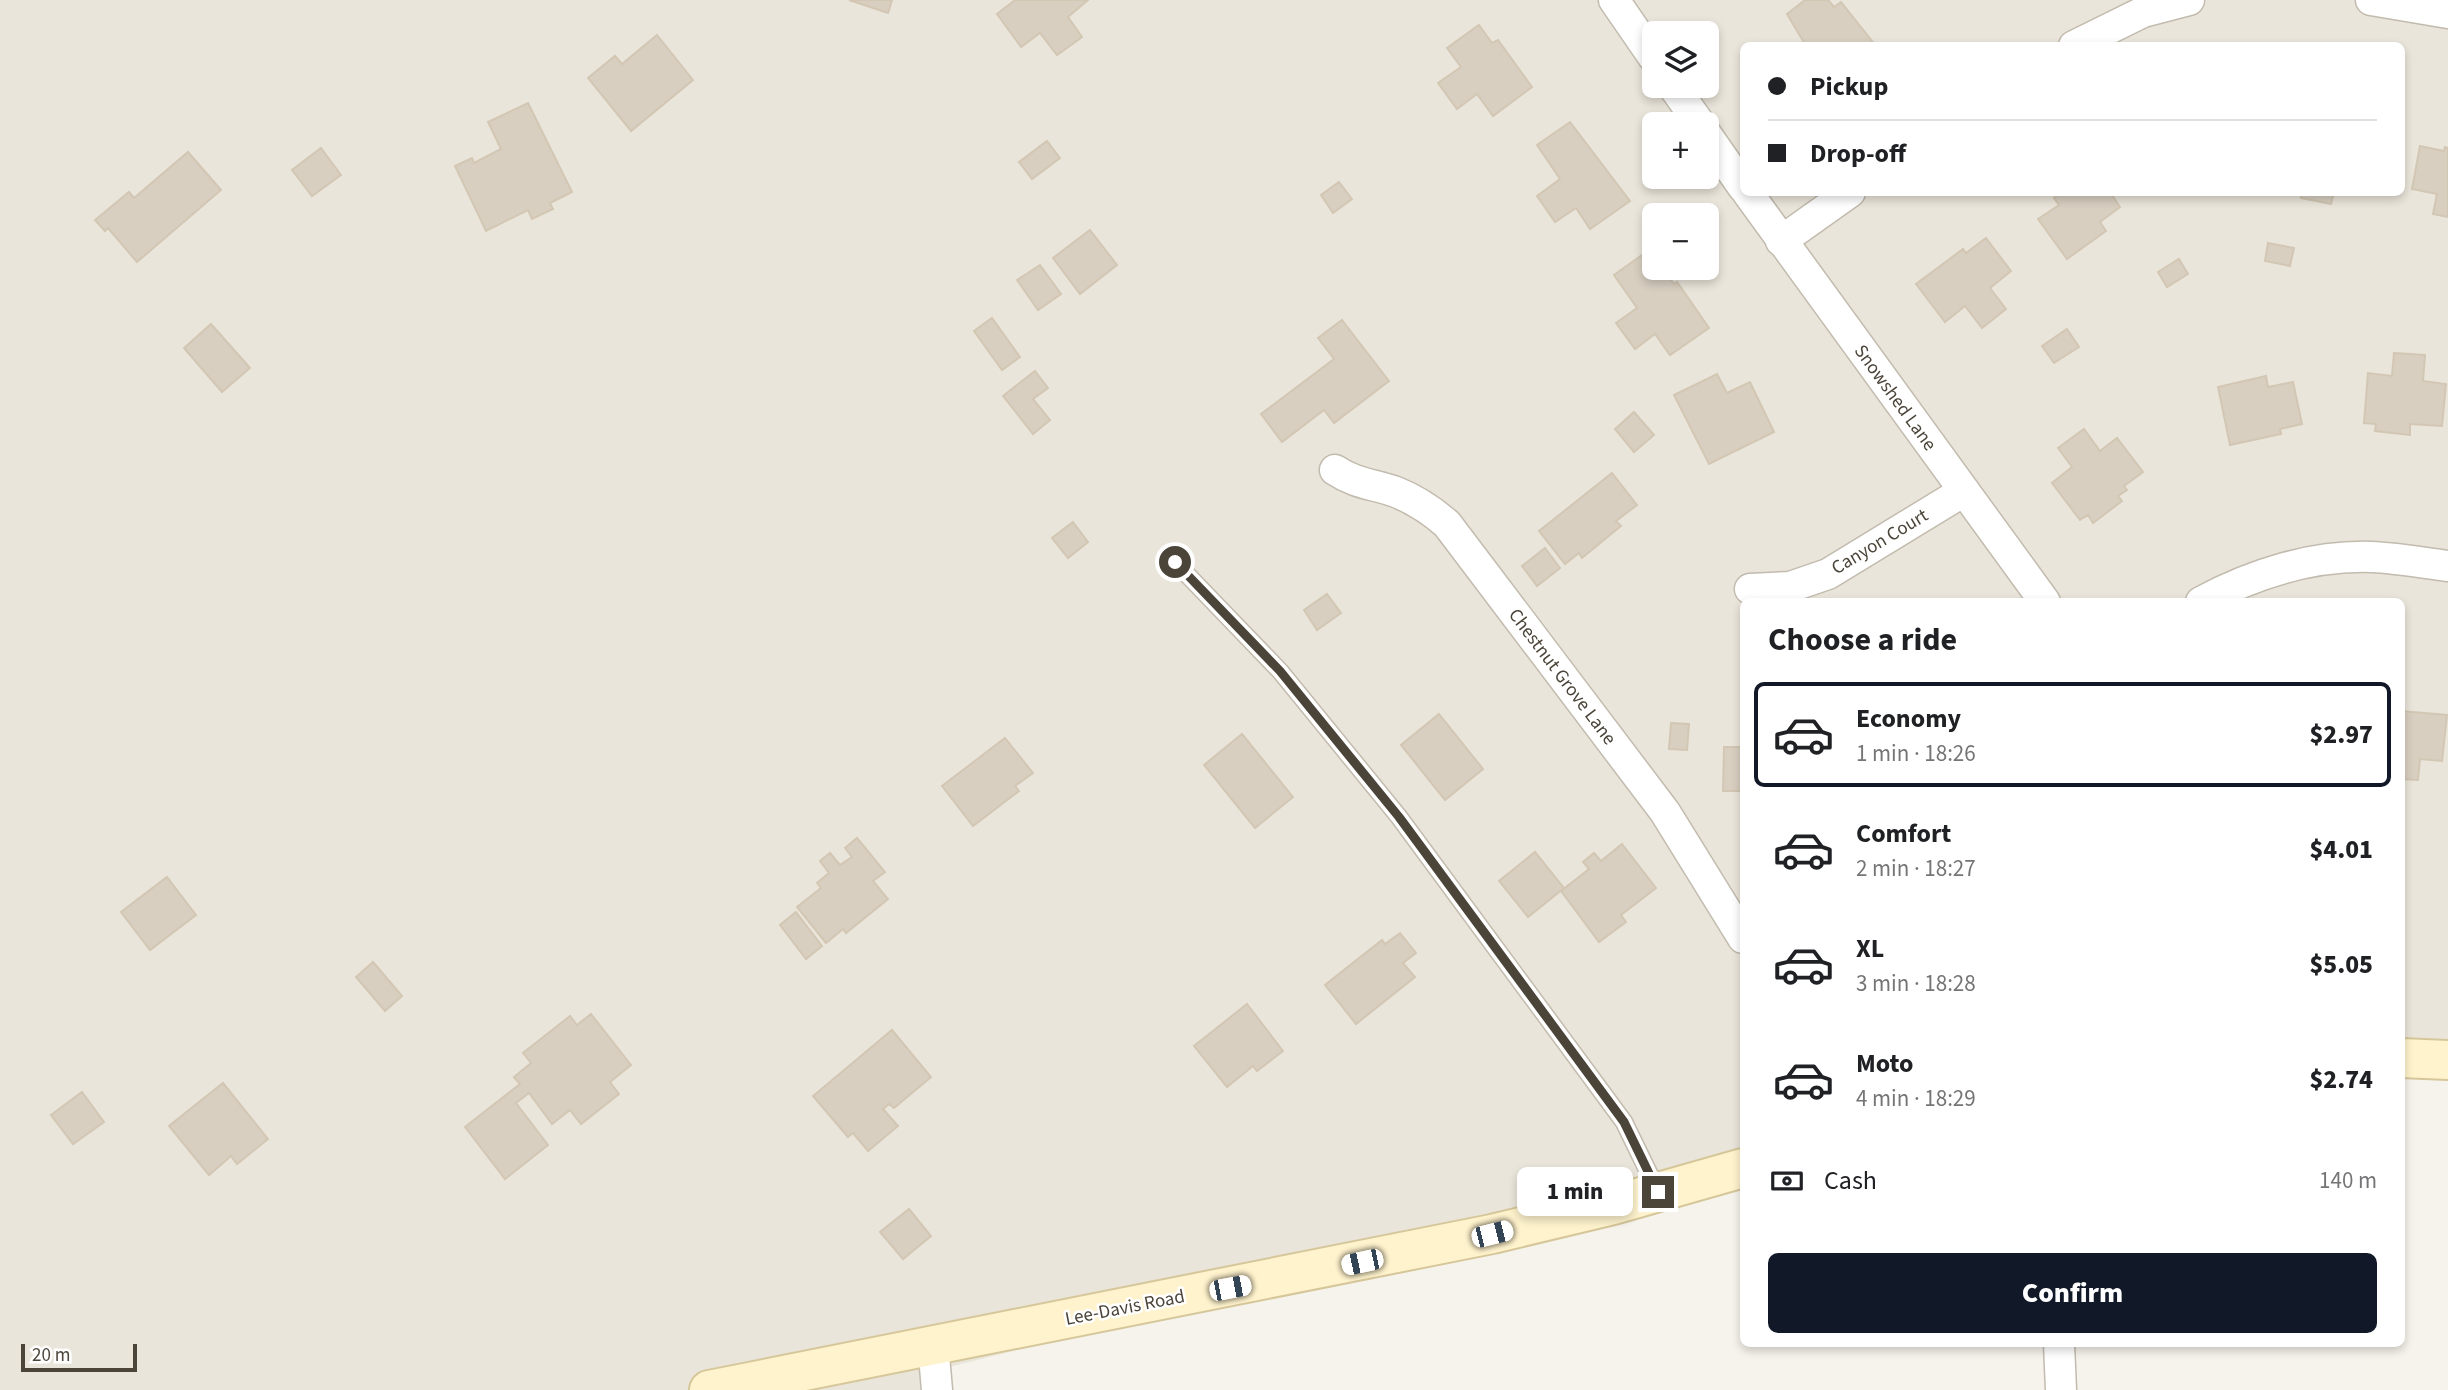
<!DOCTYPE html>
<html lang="en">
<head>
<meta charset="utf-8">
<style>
  :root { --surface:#fff; --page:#f2f2f2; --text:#202124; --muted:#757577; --line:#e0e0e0; --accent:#111827 }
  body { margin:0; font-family:"Source Sans 3",sans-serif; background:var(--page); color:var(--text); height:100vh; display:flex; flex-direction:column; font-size:26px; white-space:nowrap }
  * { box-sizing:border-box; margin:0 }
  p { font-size:23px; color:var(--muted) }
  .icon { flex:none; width:38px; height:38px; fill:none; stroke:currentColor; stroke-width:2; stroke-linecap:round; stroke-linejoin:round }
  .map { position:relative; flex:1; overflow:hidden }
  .details { position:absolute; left:1740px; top:598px; width:665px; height:749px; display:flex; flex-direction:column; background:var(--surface); border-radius:10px; box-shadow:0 4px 10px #0003 }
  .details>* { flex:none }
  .top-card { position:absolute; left:1740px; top:42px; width:665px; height:154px; border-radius:10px; box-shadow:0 4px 10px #0003; display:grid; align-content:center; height:154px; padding:0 28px; background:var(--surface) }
  .controls { position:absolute; left:1642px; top:21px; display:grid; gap:14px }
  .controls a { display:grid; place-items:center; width:77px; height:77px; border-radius:10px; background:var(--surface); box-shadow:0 4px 10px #0003; font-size:35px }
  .scale { position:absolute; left:21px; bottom:18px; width:116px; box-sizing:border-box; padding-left:7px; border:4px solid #4b4439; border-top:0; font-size:19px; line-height:24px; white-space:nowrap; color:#4b4439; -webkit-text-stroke:5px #fff; paint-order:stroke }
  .end { position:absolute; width:32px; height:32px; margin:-16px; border:9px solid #4b4439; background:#fff; box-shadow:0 0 0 4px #fff }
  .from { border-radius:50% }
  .bubble { position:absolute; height:49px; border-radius:10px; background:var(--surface); box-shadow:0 4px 10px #0003; font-size:23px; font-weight:800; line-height:49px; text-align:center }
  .car { position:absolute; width:21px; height:42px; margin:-21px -10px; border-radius:9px; box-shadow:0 0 5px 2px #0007; background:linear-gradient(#fff 24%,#345 0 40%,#fff 0 76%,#345 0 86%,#fff 0) }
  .top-card b { display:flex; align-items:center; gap:24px; height:66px; font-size:26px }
  .top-card b+b { border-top:2px solid var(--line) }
  .top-card i { width:18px; height:18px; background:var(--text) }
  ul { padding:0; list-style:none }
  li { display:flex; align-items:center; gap:21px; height:105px; margin:0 14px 10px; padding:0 14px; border:4px solid transparent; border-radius:10px }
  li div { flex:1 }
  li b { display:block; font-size:26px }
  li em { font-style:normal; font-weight:800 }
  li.selected { border-color:var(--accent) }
  li>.icon { width:63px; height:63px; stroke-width:1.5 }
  h2 { padding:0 28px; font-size:32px; line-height:84px }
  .pay { display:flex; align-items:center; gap:18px; height:77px; padding:0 28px; font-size:26px }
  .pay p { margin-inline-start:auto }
  .primary-button { display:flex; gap:14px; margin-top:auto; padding:14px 28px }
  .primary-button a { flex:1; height:80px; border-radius:10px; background:var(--accent); color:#fff; font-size:28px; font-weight:800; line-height:80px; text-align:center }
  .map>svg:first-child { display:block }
  .residential { fill:#eae5da; fill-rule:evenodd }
  .building { fill:#d8cfc1; stroke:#d3c7b4; stroke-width:2 }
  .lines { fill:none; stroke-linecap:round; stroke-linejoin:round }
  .lane-casing { stroke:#c2bbae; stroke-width:19 }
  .street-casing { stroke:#c2bbae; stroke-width:33 }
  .secondary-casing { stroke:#d6c79b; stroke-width:42 }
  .lane { stroke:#fff; stroke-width:16 }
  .street { stroke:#fff; stroke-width:30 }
  .secondary { stroke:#fff3cd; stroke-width:38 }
  .route { stroke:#4b4439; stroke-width:9 }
  .labels { text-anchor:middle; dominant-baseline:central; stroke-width:5; stroke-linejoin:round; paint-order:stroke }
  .street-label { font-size:19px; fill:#4b4439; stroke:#fff }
</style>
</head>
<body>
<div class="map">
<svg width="2448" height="1390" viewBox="0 0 2448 1390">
  <rect width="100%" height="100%" fill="#f6f3ec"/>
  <path class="residential" d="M0,0H2448V1066L2401,1062V602H1743V1168L941,1369L940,1390H0ZM1654,33H1706V86H1654ZM1743,46H2401V192H1743ZM1654,124H1706V177H1654ZM1654,215H1706V268H1654Z"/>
  <g class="building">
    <polygon points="849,0 892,0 888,13"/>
    <polygon points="1015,0 1088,0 1068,17 1082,37 1057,55 1040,33 1021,47 997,14"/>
    <polygon points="1805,0 1828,0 1834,7 1841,2 1876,46 1806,46 1787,14"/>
    <polygon points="1479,25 1492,43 1498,40 1532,87 1493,116 1477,94 1457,109 1438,83 1461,67 1447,48"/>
    <polygon points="657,35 693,80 631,131 588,78 615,56 622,64"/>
    <polygon points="528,103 572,192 550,203 553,209 532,219 528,210 486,231 455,166 472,158 474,163 501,149 488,122"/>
    <polygon points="1570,122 1630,201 1590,229 1576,208 1555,222 1537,196 1560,179 1537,145"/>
    <polygon points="1047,141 1060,158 1032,179 1019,162"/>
    <polygon points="2420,146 2444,151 2445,147 2448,148 2448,217 2433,214 2437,194 2412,189"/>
    <polygon points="321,148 341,175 312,196 292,170"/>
    <polygon points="188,152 221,190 137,262 108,228 105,231 95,220 129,192 134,198"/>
    <polygon points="1339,182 1352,199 1333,213 1321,195"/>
    <polygon points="2062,192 2110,192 2120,207 2100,222 2106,231 2067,259 2038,219 2059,205 2054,198"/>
    <polygon points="2302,192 2334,192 2331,204 2301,198"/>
    <polygon points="1090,230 1117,265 1080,294 1053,258"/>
    <polygon points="1986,238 2011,271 1990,288 2006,309 1982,328 1965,306 1945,322 1916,284 1963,249 1966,253"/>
    <polygon points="2268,243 2294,248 2290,266 2265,261"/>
    <polygon points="1649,250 1654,256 1654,268 1662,268 1674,284 1677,282 1709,328 1670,355 1655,334 1635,349 1616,323 1637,308 1614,275"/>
    <polygon points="2179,259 2188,274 2167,287 2158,272"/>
    <polygon points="1040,265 1061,294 1038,310 1017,280"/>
    <polygon points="992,318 1020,357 1002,370 974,331"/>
    <polygon points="1342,320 1389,381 1334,423 1324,410 1282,442 1261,414 1334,359 1318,338"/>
    <polygon points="211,324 250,368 222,392 184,348"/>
    <polygon points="2067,329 2079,347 2054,363 2042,346"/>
    <polygon points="2394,353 2425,355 2423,381 2446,384 2442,426 2410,424 2410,435 2375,431 2376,424 2364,423 2368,373 2392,376"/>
    <polygon points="1035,371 1048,388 1033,399 1050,420 1033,434 1003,396"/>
    <polygon points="1717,374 1727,393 1750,382 1774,432 1709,464 1674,395"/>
    <polygon points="2266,376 2268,387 2293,382 2302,424 2280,429 2281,434 2230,445 2218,387"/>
    <polygon points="1634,412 1654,435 1634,452 1615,429"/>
    <polygon points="2084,429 2100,451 2117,438 2143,472 2124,486 2127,490 2118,496 2122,501 2093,523 2088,515 2080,520 2052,483 2072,467 2058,448"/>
    <polygon points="1612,473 1637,505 1616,521 1621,526 1582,558 1579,553 1565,564 1539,531"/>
    <polygon points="1073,522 1088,542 1068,558 1052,538"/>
    <polygon points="1545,548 1560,568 1537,586 1522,566"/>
    <polygon points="1327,594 1341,613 1317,630 1304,610"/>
    <polygon points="2401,711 2447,715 2442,761 2420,759 2418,780 2401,779"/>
    <polygon points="1439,714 1483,769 1445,800 1401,745"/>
    <polygon points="1671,723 1689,724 1687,750 1669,749"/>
    <polygon points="1242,734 1293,797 1255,828 1204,765"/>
    <polygon points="1005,738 1033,773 1015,786 1019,791 973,826 942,786"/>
    <polygon points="1724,747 1743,747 1743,791 1723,791"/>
    <polygon points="857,838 885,872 873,881 888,899 846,933 843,929 826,943 797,907 821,888 817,883 829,873 820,861 830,853 840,865 852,857 845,848"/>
    <polygon points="1622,844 1656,888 1621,915 1626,922 1599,942 1561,891 1589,869 1583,862 1594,853 1601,861"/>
    <polygon points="1535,852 1564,888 1528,917 1499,881"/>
    <polygon points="167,877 196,915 150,950 121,912"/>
    <polygon points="796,912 822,946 806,959 780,925"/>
    <polygon points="1400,933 1416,953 1403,963 1415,977 1356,1024 1325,985 1382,940 1385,944"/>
    <polygon points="373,962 402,996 385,1011 356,977"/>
    <polygon points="1247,1004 1283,1051 1257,1071 1253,1066 1227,1087 1194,1046"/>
    <polygon points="591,1014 631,1065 610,1082 619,1094 581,1124 570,1110 552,1124 529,1093 516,1103 548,1145 505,1179 465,1127 520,1084 514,1077 531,1063 523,1053 570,1016 577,1025"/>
    <polygon points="892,1030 931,1077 894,1108 889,1104 883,1109 898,1126 868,1151 853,1133 848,1137 813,1096"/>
    <polygon points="223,1083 268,1139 237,1164 231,1156 209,1175 169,1126"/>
    <polygon points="82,1092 104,1122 73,1144 51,1115"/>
    <polygon points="909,1209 931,1236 903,1259 880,1232"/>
  </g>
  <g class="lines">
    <defs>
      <polyline id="lane" points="1175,562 1280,671 1399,817 1624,1122 1658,1192"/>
      <g id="street">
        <polyline points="1614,0 1654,58"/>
        <polyline points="2371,0 2448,13"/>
        <polyline points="2074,46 2143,12 2189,0"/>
        <polyline points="1673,86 1700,124"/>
        <polyline points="1706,134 1743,187"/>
        <polyline points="1747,192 2045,602"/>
        <polyline points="1781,241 1850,192"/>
        <path d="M1335,470C1356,484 1373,484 1396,492C1416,500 1431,510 1447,524L1665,812L1743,938"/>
        <polyline points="1750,589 1790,587 1828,574 1964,491"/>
        <path d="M2201,602C2253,574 2313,555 2372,557C2397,558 2423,563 2448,566"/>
        <polyline points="933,1344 937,1390"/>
        <polyline points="2059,1344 2061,1390"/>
      </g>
      <g id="secondary">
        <polyline points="2401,1058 2448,1060"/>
        <polyline points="709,1390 1492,1234 1613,1205 1743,1168"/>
      </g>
    </defs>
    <use href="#lane" class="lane-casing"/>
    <use href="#street" class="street-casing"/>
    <use href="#secondary" class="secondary-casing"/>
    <use href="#lane" class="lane"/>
    <use href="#street" class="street"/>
    <use href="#secondary" class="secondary"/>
  </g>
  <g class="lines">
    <polyline class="route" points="1175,562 1280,671 1399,817 1624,1122 1658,1192"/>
  </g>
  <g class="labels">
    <g class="street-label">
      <text transform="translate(1895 398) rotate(54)">Snowshed Lane</text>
      <text transform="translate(1880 542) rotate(-31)">Canyon Court</text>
      <text transform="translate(1562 677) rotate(53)">Chestnut Grove Lane</text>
      <text transform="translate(1125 1308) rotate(-11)">Lee-Davis Road</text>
    </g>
  </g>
</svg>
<div class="controls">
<a><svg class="icon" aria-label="layers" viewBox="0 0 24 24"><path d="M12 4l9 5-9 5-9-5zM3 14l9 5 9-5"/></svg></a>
<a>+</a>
<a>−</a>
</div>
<div class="scale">20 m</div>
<i class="end from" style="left:1175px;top:562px"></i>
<i class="end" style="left:1658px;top:1192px"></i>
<div class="bubble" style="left:1517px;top:1167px;width:116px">1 min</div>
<i class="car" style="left:1492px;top:1234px;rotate:76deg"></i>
<i class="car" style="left:1362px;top:1262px;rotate:258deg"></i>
<i class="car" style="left:1230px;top:1288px;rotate:79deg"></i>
<div class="top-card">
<b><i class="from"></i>Pickup</b>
<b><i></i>Drop-off</b>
</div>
<section class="details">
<h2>Choose a ride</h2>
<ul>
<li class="selected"><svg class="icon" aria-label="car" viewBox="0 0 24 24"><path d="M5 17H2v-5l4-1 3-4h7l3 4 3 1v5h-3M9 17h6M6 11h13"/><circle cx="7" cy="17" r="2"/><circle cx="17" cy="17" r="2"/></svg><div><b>Economy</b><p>1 min · 18:26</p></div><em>$2.97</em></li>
<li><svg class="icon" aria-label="car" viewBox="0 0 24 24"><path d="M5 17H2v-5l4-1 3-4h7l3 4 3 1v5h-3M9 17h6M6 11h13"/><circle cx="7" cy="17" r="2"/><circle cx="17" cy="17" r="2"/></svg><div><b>Comfort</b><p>2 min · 18:27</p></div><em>$4.01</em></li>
<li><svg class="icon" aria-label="car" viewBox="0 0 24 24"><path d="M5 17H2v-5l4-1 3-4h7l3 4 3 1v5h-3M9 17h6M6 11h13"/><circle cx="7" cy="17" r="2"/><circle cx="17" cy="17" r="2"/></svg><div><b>XL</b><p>3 min · 18:28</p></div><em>$5.05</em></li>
<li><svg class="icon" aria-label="car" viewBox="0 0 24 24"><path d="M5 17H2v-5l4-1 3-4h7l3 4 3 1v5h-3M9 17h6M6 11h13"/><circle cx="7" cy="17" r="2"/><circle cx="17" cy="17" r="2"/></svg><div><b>Moto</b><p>4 min · 18:29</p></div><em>$2.74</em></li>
</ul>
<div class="pay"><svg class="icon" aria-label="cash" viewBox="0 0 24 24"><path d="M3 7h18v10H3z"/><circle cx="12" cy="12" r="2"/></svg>Cash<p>140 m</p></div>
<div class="primary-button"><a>Confirm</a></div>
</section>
</div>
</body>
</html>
